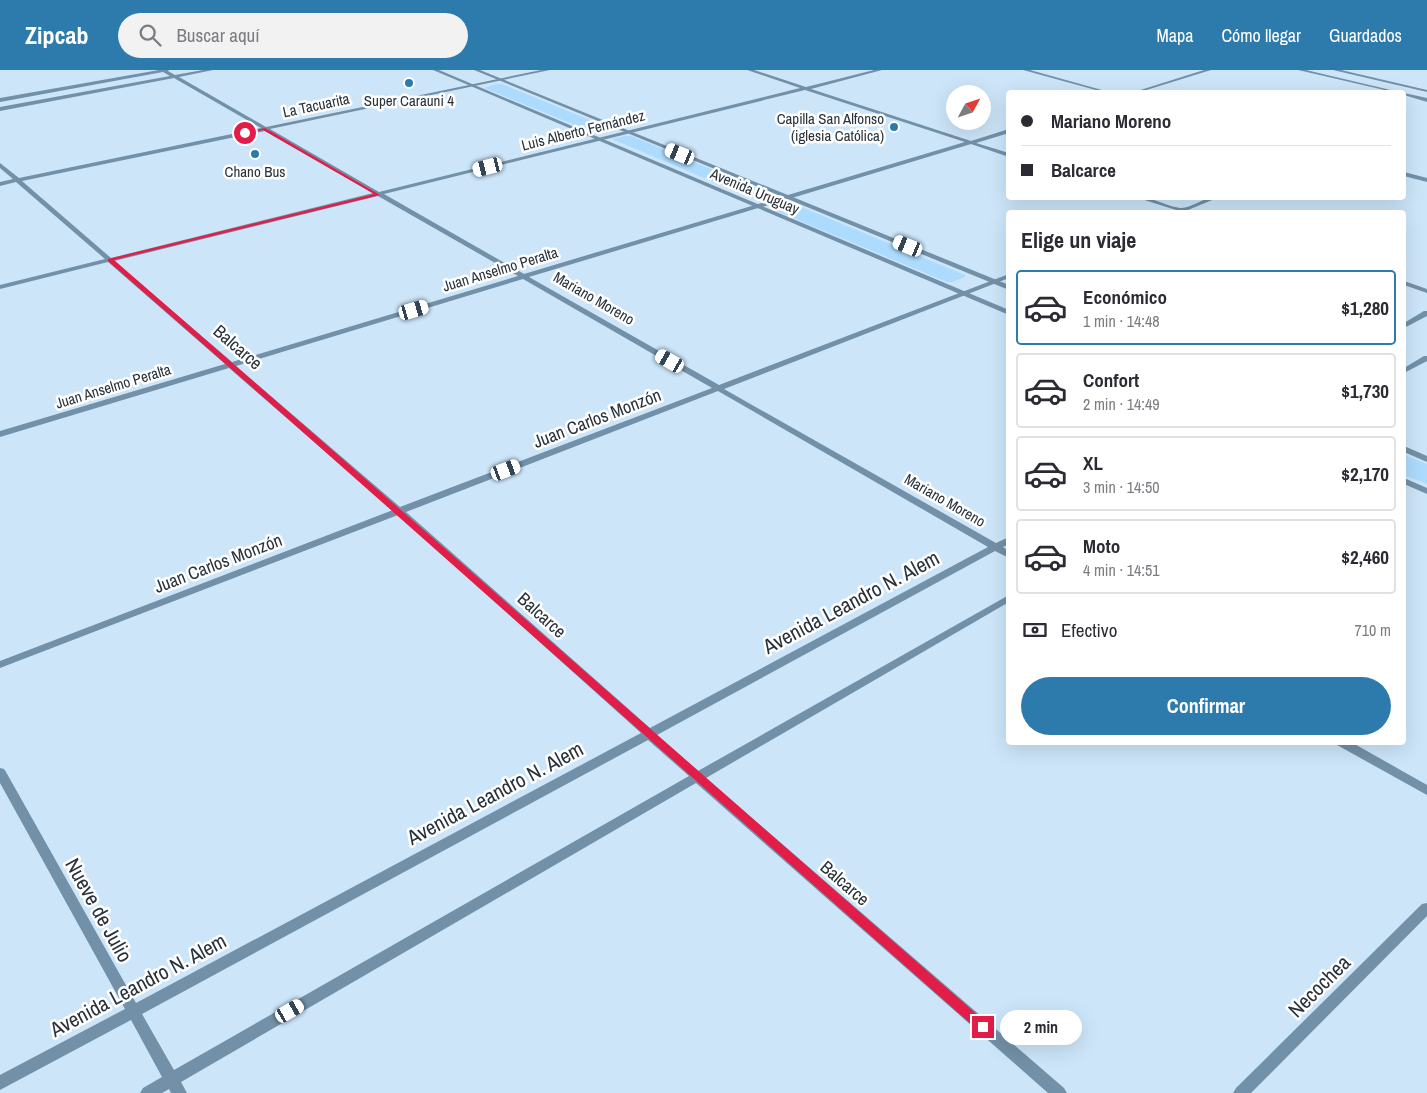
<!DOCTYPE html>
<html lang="es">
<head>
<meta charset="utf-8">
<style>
  :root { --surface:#fff; --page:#f2f2f3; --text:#2b2b33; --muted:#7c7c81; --line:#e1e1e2; --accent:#2d7bad }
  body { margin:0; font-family:"Archivo Narrow",sans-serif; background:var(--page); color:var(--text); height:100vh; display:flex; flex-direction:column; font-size:19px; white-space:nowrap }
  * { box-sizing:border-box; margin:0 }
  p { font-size:16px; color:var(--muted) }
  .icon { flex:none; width:28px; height:28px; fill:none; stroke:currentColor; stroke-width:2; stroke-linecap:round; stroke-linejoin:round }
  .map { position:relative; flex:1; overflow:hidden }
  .panel { position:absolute; left:1006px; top:140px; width:400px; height:535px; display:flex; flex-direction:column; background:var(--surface); border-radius:5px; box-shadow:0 5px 20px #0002 }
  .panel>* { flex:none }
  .top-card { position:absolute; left:1006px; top:20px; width:400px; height:110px; border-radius:5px; box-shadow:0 5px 20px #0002; display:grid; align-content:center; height:110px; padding:0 15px; background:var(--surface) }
  .needle { width:32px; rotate:50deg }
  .buttons { position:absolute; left:946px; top:15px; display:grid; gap:10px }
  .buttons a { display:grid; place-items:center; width:45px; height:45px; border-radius:50%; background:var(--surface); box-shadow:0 5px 20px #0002; font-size:25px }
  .end { position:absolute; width:22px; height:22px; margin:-11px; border:6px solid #e11d48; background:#fff; box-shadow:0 0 0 2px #fff }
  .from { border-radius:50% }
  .bubble { position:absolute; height:35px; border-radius:18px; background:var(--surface); box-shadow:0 5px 20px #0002; font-size:16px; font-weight:700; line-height:35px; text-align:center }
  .car { position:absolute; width:15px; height:30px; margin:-15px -8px; border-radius:6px; box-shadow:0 0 4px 1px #0007; background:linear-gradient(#fff 24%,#345 0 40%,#fff 0 76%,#345 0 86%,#fff 0) }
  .top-card b { display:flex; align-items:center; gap:18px; height:48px; font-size:19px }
  .top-card b+b { border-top:1px solid var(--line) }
  .top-card i { width:12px; height:12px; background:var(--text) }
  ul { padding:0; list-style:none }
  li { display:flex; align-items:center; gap:15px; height:75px; margin:0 10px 8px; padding:0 5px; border:2px solid var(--line); border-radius:5px }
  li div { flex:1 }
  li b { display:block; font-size:19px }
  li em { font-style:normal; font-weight:700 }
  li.selected { border-color:var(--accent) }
  li>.icon { width:45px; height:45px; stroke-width:1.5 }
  h2 { padding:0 15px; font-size:22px; line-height:60px }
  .pay { display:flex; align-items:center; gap:12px; height:55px; padding:0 15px; font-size:19px }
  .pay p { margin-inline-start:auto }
  .primary-button { display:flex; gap:10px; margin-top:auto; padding:10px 15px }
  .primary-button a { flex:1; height:58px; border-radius:30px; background:var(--accent); color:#fff; font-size:20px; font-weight:700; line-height:58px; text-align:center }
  header { display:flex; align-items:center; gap:30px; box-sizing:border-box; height:70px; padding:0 25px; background:var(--accent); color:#fff }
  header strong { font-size:24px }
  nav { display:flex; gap:28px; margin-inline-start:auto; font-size:18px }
  .search { width:350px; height:45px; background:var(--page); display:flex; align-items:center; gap:12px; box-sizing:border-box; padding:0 18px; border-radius:28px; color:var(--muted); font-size:19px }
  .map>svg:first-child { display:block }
  .green { fill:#addbfd }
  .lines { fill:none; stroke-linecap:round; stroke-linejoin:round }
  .minor { fill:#7290a7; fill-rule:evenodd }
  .tertiary { fill:#7290a7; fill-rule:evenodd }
  .route { fill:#e11d48 }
  .poi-dot { fill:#2d7bad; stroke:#fff; stroke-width:2 }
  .labels { text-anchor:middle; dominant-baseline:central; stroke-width:5; stroke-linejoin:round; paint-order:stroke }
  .far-poi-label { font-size:15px; fill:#29323a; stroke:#fff }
  .far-street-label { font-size:15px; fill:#29323a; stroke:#fff }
  .street-label { font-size:18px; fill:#29323a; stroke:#fff }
  .near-street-label { font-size:21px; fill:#29323a; stroke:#fff }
</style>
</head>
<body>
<header>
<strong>Zipcab</strong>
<div class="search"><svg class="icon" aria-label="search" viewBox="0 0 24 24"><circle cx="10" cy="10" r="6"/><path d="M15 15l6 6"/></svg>Buscar aquí</div>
<nav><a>Mapa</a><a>Cómo llegar</a><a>Guardados</a></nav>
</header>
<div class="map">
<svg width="1427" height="1023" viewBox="0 0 1427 1023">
  <rect width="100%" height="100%" fill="#cce5f9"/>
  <g class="green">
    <polygon points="497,14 502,14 609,58 592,62 484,18"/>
    <polygon points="626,66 631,66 764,121 763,123 747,126 612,69"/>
    <polygon points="787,134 794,134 965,205 965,207 952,212 947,212 774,140 773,138"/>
    <polygon points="1404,385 1427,394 1427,414 1404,405"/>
  </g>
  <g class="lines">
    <g class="minor">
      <path d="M159,0H169L168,1L175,5L203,0H213L179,7L266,57L541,0H550L270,59L379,122L800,18L747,0H754L806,17L874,0H882L811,19L971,71L1009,59V63L976,73L1009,83V87L971,74L529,207L719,315L1009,204V208L724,319L996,473L1009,467V474L1003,477L1009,481V488L995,481L657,665L698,701L1009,525V532L706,708L1064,1018L1067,1023H1048L696,713L181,1012L187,1023H171L169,1019L162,1023H140L143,1018L162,1007L131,950L0,1020V1005L125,939L0,713V698L4,699L6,702L136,933L641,663L398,445L0,598V591L393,440L229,298L0,367V361L225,294L108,192L0,219V215L105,189L16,112L0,116V112L13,109L0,98V93L19,108L261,58L174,8L0,41V37L170,6L163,2L0,32V28ZM805,20L965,72L524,204L384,124ZM265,61L373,123L111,188L22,111ZM378,126L518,206L232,292L114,191ZM523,209L712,318L400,437L236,296ZM718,321L988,477L650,658L406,442ZM648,670L689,706L174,1000L142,944Z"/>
      <polygon points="1023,0 1030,0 1109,22 1103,22"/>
      <polygon points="1204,0 1211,0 1140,22 1134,22"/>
      <polygon points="1298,0 1306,0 1399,22 1393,22"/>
      <polygon points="1333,0 1341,0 1427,20 1427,22"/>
      <polygon points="1404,23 1427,28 1427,32 1404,25"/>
      <polygon points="1404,102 1427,108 1427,112 1404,106"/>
      <path d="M1138,128C1152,126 1165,136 1180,138C1191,139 1204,126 1217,128L1188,140L1191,142H1177L1176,140Z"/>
      <polygon points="1404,211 1427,219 1427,223 1404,215"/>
      <polygon points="1424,241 1427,241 1427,246 1404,258 1404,253"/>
      <polygon points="1424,286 1427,286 1427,291 1404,303 1404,298"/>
      <polygon points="1335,672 1351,672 1427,715 1427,725 1337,675"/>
      <polygon points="1427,833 1427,846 1251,1023 1233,1023 1236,1018 1422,834"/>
    </g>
    <g class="tertiary">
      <polygon points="433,0 439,0 1009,240 1009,245"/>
      <polygon points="474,0 480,0 1009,215 1009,220"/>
      <polygon points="1404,376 1427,386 1427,392 1404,382"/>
      <polygon points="1404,408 1427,418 1427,424 1404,414"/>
    </g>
  </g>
  <path class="route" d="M265,58L380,125L114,190C406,443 696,700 988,954L989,957L988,961H979C688,705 400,446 108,191V189L374,124L263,60L245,64L243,63Z"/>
  <g class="poi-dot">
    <circle cx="409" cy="13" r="5"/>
    <circle cx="894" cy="57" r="5"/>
    <circle cx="255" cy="84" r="5"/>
  </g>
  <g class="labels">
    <g class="far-poi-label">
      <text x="409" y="30">Super Carauni 4</text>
      <text x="884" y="48" text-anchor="end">Capilla San Alfonso<tspan x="884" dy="17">(iglesia Católica)</tspan></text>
      <text x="255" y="101">Chano Bus</text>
    </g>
    <g class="far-street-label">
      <text transform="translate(316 35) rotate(-12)">La Tacuarita</text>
      <text transform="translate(583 60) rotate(-14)">Luis Alberto Fernández</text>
      <text transform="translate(755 121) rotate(23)">Avenida Uruguay</text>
      <text transform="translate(500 199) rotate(-17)">Juan Anselmo Peralta</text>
      <text transform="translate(594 228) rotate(30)">Mariano Moreno</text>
      <text transform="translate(113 316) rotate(-17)">Juan Anselmo Peralta</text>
      <text transform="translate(945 430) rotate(30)">Mariano Moreno</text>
    </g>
    <g class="street-label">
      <text transform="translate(238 277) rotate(41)">Balcarce</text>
      <text transform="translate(597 348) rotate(-21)">Juan Carlos Monzón</text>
      <text transform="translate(218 493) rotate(-21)">Juan Carlos Monzón</text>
      <text transform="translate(542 545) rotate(42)">Balcarce</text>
      <text transform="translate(845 813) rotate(41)">Balcarce</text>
    </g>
    <g class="near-street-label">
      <text transform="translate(851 532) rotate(-28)">Avenida Leandro N. Alem</text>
      <text transform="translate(495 723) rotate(-28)">Avenida Leandro N. Alem</text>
      <text transform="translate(99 840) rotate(61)">Nueve de Julio</text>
      <text transform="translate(138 915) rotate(-28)">Avenida Leandro N. Alem</text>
      <text transform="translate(1319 916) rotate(-45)">Necochea</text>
    </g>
  </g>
</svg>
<div class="buttons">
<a><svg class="needle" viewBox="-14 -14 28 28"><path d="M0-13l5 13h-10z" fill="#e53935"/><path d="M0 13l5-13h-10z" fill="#7c7c81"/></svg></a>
</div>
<i class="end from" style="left:245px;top:63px"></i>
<i class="end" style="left:983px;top:957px"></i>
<div class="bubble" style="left:1000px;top:940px;width:82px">2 min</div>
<i class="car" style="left:680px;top:84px;rotate:292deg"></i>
<i class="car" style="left:488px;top:97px;rotate:256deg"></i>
<i class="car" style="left:908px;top:176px;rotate:292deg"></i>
<i class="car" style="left:414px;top:240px;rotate:74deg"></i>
<i class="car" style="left:670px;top:291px;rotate:300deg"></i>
<i class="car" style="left:506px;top:400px;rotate:69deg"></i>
<i class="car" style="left:290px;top:941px;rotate:60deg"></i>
<div class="top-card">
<b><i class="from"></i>Mariano Moreno</b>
<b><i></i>Balcarce</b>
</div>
<section class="panel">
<h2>Elige un viaje</h2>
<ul>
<li class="selected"><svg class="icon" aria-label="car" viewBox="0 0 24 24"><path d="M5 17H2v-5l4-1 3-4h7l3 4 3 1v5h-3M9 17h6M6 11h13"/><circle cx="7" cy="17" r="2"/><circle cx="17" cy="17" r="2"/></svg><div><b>Económico</b><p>1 min · 14:48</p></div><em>$1,280</em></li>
<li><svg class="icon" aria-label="car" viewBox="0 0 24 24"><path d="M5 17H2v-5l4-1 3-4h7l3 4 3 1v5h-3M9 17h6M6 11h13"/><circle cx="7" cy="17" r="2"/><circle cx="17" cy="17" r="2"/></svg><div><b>Confort</b><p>2 min · 14:49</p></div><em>$1,730</em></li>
<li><svg class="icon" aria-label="car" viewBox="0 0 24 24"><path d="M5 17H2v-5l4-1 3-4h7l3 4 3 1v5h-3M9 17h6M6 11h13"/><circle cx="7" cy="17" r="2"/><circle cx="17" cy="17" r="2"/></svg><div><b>XL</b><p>3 min · 14:50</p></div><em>$2,170</em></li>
<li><svg class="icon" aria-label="car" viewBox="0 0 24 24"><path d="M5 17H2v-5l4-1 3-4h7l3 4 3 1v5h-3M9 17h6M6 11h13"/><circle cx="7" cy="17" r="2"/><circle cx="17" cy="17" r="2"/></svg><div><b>Moto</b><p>4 min · 14:51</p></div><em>$2,460</em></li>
</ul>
<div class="pay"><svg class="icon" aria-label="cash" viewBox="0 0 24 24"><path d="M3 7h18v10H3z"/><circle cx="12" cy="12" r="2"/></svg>Efectivo<p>710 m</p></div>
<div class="primary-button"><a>Confirmar</a></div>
</section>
</div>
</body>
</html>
